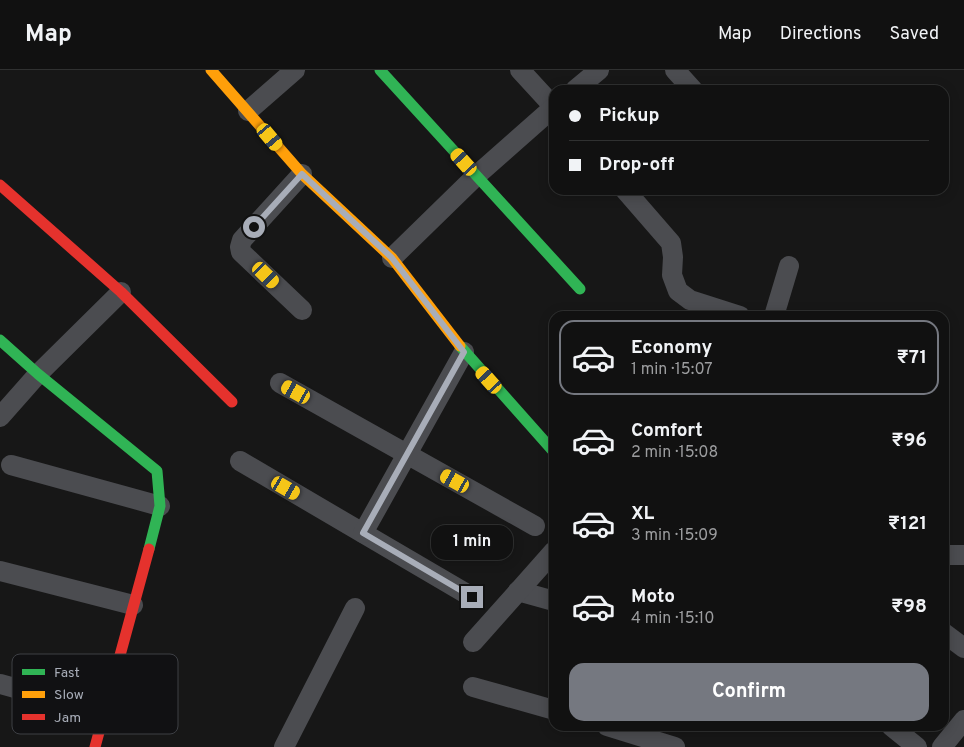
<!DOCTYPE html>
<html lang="en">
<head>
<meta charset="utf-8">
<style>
  :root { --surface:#111; --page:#1a1a1a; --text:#f1f3f6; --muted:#9c9d9f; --line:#303131; --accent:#757880 }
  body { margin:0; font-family:Overpass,sans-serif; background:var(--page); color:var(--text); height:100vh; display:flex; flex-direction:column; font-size:19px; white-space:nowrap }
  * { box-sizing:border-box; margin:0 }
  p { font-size:16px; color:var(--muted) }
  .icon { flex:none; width:28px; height:28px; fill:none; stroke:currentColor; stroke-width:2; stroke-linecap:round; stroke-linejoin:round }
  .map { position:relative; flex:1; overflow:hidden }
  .drawer { position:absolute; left:549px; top:241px; width:400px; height:420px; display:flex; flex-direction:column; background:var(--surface); border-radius:15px; box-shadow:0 2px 12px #0003,0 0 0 1px var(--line) }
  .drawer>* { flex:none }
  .top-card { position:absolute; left:549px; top:15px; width:400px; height:110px; border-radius:15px; box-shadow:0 2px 12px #0003,0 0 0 1px var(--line); display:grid; align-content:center; height:110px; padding:0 20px; background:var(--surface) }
  .end { position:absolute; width:22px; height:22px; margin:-11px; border:6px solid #a8adb8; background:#111; box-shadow:0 0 0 2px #111 }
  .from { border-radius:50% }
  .bubble { position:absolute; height:35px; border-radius:15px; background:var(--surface); box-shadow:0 2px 12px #0003,0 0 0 1px var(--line); font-size:16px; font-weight:700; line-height:35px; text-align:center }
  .car { position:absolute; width:15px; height:30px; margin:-15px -8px; border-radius:6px; box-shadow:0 0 4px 1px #0007; background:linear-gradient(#f5c518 24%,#345 0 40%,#f5c518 0 76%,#345 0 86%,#f5c518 0) }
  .top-card b { display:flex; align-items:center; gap:18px; height:48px; font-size:19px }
  .top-card b+b { border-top:1px solid var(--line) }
  .top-card i { width:12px; height:12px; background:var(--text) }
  ul { padding:9px 0 0; list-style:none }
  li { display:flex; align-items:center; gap:15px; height:75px; margin:0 10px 8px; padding:0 10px; border:2px solid transparent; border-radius:15px }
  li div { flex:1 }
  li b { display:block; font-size:19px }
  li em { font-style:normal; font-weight:700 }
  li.on { border-color:var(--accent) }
  li>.icon { width:45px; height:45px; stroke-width:1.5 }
  .button { display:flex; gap:10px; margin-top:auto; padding:10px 20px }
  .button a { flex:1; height:58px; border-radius:15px; background:var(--accent); color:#fff; font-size:20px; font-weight:700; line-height:58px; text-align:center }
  header { display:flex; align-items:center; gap:30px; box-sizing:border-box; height:70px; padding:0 25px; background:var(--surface); border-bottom:1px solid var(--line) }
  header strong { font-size:24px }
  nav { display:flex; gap:28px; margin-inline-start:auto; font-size:18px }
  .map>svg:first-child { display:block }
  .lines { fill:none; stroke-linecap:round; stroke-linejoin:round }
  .street { stroke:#4b4c50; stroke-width:20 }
  .fast { stroke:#30b455; stroke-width:11 }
  .slow { stroke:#ff9f0a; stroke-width:11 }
  .jam { stroke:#e5322d; stroke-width:11 }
  .route { stroke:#a8adb8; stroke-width:6 }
  .key { fill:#111113; stroke:#3e4045; stroke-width:1 }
  .key-label { font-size:14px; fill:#a8adb8 }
</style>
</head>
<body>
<header>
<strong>Map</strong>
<nav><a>Map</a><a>Directions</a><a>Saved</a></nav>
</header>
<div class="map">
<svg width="964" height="677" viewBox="0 0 964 677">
  <rect width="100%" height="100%" fill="#171717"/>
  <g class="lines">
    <g class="street">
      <polyline points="520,0 554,37"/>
      <polyline points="675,0 693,20"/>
      <polyline points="575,20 599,0"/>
      <polyline points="248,41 295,0"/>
      <polyline points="302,104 242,170 240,177 241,182 302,240"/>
      <polyline points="625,120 671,173 673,187 672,205 678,221 690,230 740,246"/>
      <polyline points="392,188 477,105 554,37"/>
      <polyline points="774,246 789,196"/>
      <polyline points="280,313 535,456"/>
      <polyline points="0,347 38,304 121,222"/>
      <polyline points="240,391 472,527"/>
      <polyline points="11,395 160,436"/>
      <polyline points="363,463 464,282"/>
      <polyline points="944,485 964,485"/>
      <polyline points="0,501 133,535"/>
      <polyline points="518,521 554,531"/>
      <polyline points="944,563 964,578"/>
      <polyline points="473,572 554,481"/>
      <polyline points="0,614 105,643"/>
      <polyline points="473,617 554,640"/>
      <polyline points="607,656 675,677"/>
      <polyline points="891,656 917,677"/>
      <polyline points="284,677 355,538"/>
      <polyline points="942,677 964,650"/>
    </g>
    <g class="fast">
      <polyline points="380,0 580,219"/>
      <polyline points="0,270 38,304 157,401 160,436 149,479"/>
      <polyline points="460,276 554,382"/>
    </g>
    <polyline class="slow" points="211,0 302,104 392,188 460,276"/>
    <g class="jam">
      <polyline points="0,115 121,222 232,332"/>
      <polyline points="95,677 149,479"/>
    </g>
  </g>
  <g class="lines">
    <polyline class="route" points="254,157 302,104 392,188 464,282 363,463 472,527"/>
  </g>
  <rect x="12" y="584" width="166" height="80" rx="8" class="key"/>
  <rect x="22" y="599" width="23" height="6" fill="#30b455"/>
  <rect x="22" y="621" width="23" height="7" fill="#ff9f0a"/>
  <rect x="22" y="644" width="23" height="6" fill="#e5322d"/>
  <g class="key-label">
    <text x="54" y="607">Fast</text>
    <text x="54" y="629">Slow</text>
    <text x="54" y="652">Jam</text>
  </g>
</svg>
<i class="end from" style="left:254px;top:157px"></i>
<i class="end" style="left:472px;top:527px"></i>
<div class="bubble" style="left:431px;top:455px;width:82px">1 min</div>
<i class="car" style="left:270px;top:67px;rotate:140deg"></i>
<i class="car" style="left:464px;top:92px;rotate:318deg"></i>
<i class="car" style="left:266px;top:205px;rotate:134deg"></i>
<i class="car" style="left:489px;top:310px;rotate:318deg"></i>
<i class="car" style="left:296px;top:322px;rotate:299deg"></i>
<i class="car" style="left:455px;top:411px;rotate:299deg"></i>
<i class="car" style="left:286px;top:418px;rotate:120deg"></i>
<div class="top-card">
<b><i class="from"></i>Pickup</b>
<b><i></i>Drop-off</b>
</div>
<section class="drawer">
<ul>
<li class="on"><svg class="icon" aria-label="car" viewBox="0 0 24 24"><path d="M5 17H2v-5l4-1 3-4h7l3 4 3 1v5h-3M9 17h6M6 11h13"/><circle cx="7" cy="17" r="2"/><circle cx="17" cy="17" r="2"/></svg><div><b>Economy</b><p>1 min · 15:07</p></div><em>₹71</em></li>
<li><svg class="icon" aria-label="car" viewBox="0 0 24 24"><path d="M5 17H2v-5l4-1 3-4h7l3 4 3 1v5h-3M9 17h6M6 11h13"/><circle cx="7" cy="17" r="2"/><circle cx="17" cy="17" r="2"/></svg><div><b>Comfort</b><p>2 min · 15:08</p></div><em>₹96</em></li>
<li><svg class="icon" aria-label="car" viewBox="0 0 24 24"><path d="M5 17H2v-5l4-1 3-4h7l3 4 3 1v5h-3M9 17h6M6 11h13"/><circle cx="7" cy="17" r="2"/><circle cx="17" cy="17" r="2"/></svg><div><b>XL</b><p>3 min · 15:09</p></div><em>₹121</em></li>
<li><svg class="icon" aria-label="car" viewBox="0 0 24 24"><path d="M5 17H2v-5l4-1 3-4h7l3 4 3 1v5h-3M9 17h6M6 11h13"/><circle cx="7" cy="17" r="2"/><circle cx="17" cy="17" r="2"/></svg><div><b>Moto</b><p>4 min · 15:10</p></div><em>₹98</em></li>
</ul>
<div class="button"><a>Confirm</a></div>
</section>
</div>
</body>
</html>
